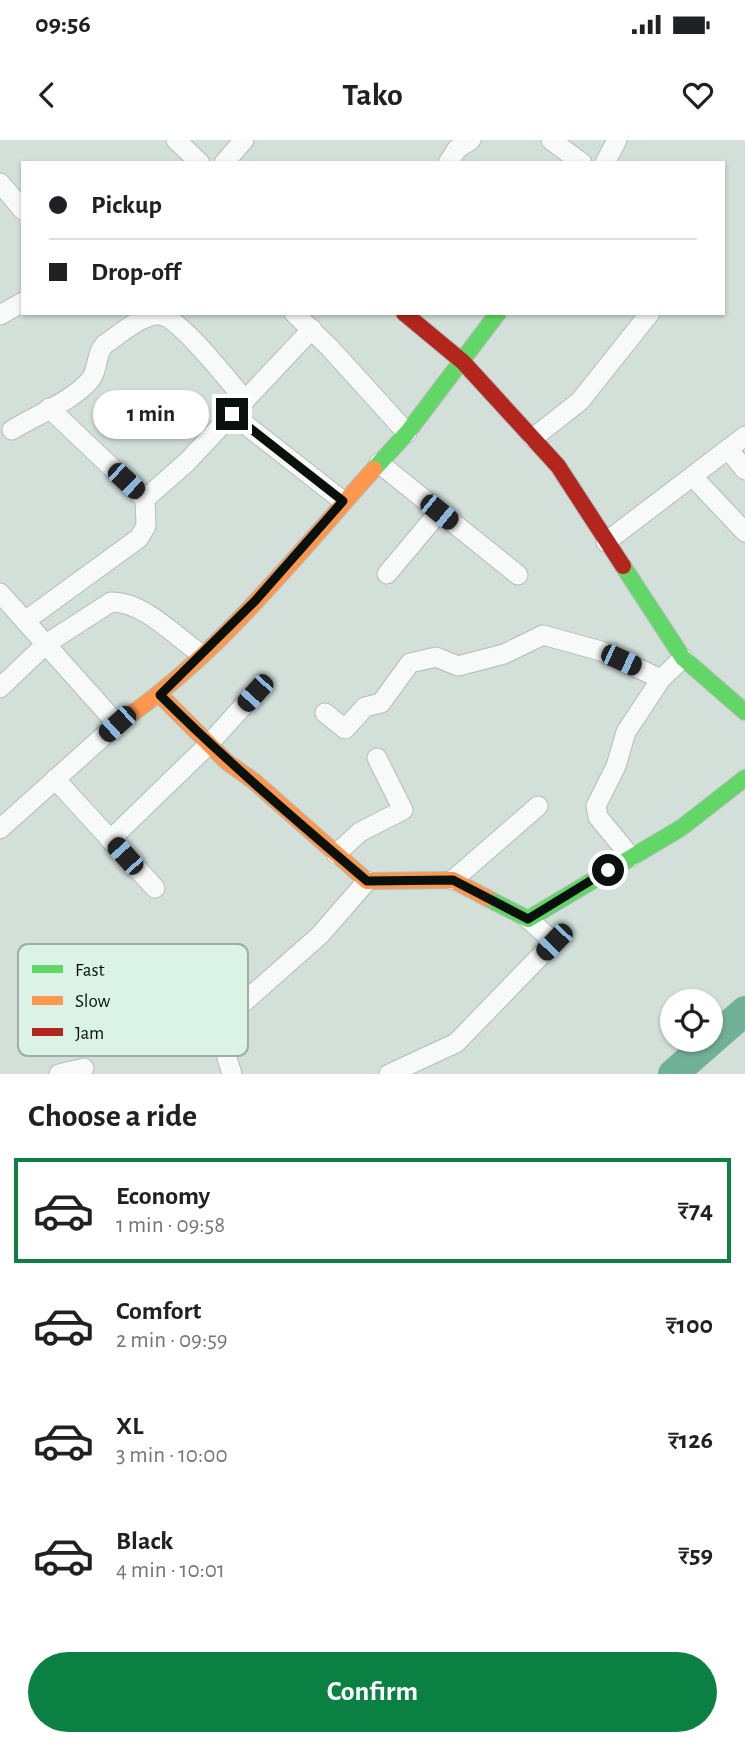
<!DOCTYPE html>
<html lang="en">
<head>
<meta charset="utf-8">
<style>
  :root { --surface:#fff; --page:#f6f6f6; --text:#202124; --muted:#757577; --line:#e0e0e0; --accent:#0b8043 }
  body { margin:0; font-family:"Alegreya Sans",sans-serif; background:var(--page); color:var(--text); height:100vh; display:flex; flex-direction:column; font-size:26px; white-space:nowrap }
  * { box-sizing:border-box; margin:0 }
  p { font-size:23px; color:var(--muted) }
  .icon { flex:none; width:38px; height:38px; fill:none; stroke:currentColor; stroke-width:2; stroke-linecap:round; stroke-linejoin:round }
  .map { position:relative; height:934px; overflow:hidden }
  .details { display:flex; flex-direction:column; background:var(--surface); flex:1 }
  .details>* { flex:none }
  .banner { position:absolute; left:21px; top:21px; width:704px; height:154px; border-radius:0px; box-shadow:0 2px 5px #0004; display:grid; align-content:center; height:154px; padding:0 28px; background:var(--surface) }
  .fabs { position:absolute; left:660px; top:849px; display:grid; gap:14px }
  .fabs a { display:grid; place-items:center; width:63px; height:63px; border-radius:50%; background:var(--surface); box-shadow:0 2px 5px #0004; font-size:35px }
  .end { position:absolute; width:32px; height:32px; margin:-16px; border:9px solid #09110d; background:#fff; box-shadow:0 0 0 4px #fff }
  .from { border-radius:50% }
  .bubble { position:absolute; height:49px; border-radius:24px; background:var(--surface); box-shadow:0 2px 5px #0004; font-size:23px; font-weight:700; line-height:49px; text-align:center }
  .car { position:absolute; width:21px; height:42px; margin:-21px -10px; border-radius:9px; box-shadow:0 0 5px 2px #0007; background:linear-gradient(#222 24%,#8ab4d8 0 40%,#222 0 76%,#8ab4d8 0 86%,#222 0) }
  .banner b { display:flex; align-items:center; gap:24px; height:66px; font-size:26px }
  .banner b+b { border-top:2px solid var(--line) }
  .banner i { width:18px; height:18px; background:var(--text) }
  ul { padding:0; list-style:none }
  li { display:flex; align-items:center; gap:21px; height:105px; margin:0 14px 10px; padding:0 14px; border:4px solid transparent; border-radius:0px }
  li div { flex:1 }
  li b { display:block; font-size:26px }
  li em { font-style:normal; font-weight:700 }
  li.selected { border-color:var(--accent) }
  li>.icon { width:63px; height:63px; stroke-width:1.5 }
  h2 { padding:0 28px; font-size:32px; line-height:84px }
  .cta { display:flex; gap:14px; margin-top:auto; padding:14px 28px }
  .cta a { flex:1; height:80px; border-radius:42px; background:var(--accent); color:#fff; font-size:28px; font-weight:700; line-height:80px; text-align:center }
  .status { display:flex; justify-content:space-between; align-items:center; height:49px; padding:0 35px; background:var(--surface); direction:ltr }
  .status svg { height:19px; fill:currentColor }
  header { display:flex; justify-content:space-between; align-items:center; height:91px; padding:0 28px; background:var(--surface); font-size:32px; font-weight:700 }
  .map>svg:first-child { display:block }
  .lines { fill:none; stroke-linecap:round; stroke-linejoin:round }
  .river { stroke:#71b198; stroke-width:30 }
  .street-casing { stroke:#b2bcb8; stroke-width:21 }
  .fast-casing { stroke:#b2bcb8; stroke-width:18 }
  .slow-casing { stroke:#b2bcb8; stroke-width:18 }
  .jam-casing { stroke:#b2bcb8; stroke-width:18 }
  .street { stroke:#f8faf9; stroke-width:19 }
  .fast { stroke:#63d668; stroke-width:16 }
  .slow { stroke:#ff974d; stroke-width:16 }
  .jam { stroke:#b3261e; stroke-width:16 }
  .route { stroke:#09110d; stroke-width:9 }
  .key { fill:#dbf2e7; stroke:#9caea6; stroke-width:2 }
  .key-label { font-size:19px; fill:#09110d }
</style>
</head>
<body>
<div class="status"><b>09:56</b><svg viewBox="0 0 49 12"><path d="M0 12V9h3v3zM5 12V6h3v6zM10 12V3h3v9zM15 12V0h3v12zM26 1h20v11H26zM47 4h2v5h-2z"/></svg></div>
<header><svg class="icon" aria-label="back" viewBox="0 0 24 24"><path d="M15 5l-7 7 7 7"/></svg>Tako<svg class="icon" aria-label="heart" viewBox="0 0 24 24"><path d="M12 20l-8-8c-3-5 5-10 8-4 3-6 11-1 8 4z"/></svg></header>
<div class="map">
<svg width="745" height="934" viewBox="0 0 745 934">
  <rect width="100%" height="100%" fill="#d3e0da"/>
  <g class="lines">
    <polyline class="river" points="673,934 745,871"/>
    <defs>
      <g id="street">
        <polyline points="176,0 200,23"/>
        <polyline points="551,0 582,23"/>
        <polyline points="224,23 244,0"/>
        <polyline points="448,23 457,9 471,0"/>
        <polyline points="605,23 617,0"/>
        <polyline points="0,43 23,70"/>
        <polyline points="294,173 330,208 407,293"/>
        <polyline points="0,175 23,162"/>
        <polyline points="49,268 145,359"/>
        <polyline points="232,274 343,361"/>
        <path d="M12,290C36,275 73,261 91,239C99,228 95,214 105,204C119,195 140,176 157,175C177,173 230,243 245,260"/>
        <polyline points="533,298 580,261 650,173"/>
        <polyline points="728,309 745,330"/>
        <polyline points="379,323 518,435"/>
        <polyline points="693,337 745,392"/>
        <polyline points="606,402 745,296"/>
        <polyline points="387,434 439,372"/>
        <polyline points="0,453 117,584 0,689"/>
        <polyline points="25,481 139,398 146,386 145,359 187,322 312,189"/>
        <path d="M0,548L46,504L111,462C143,461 176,497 201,514"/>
        <polyline points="325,573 345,589 365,567 381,563 410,523 436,517 458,526 504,514 543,495 601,511 661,539 683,518"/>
        <polyline points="55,639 155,748"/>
        <polyline points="110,700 209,604 255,553"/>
        <polyline points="336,714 360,692 403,670 377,618"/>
        <polyline points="631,717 598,677 596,666 616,626 626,592 661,539"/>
        <polyline points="453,740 538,666"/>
        <polyline points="59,934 84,928"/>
        <polyline points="232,934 217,886 320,795 367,741"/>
        <polyline points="389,934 456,903 554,802 528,779"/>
      </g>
      <g id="fast">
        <polyline points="374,329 407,293 498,173"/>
        <polyline points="623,426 683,518 745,572"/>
        <polyline points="487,758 528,779 681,688 745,638"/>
      </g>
      <g id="slow">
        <polyline points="160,555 227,622 255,642 367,741 453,740 487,758"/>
        <path d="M117,584C217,517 294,418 374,329"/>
      </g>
      <polyline id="jam" points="404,173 463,222 558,326 623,426"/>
    </defs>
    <use href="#street" class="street-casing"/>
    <use href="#fast" class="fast-casing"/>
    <use href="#slow" class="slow-casing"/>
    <use href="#jam" class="jam-casing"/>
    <use href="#street" class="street"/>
    <use href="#fast" class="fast"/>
    <use href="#slow" class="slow"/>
    <use href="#jam" class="jam"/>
  </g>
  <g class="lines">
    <path class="route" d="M232,274L343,361L255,461L160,555C226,621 296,680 367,741L453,740L528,779L608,730"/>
  </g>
  <rect x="18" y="804" width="230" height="112" rx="10" class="key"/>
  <rect x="32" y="825" width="31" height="8" fill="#63d668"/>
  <rect x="32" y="856" width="31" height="9" fill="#ff974d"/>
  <rect x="32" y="888" width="31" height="8" fill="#b3261e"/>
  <g class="key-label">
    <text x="75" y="836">Fast</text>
    <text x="75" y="867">Slow</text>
    <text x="75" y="899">Jam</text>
  </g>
</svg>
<div class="fabs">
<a><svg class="icon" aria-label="locate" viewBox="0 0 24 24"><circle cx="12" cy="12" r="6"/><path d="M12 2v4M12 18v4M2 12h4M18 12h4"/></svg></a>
</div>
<i class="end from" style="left:608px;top:730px"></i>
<i class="end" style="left:232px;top:274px"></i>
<div class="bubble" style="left:93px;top:250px;width:116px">1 min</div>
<i class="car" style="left:126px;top:341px;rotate:133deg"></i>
<i class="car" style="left:439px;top:372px;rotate:129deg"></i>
<i class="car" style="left:621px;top:520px;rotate:115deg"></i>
<i class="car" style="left:255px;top:553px;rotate:222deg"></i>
<i class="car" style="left:117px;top:584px;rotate:228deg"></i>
<i class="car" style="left:125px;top:716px;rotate:318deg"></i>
<i class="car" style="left:554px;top:802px;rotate:224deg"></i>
<div class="banner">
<b><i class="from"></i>Pickup</b>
<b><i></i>Drop-off</b>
</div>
</div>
<section class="details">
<h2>Choose a ride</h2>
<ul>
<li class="selected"><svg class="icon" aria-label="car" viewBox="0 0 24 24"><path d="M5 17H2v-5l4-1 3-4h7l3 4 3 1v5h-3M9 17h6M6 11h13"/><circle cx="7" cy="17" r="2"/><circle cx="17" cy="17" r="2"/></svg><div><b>Economy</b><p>1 min · 09:58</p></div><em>₹74</em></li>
<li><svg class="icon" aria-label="car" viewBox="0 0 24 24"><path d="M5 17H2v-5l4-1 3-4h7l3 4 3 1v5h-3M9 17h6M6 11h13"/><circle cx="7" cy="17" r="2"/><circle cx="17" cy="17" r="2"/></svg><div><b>Comfort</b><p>2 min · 09:59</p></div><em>₹100</em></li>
<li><svg class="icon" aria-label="car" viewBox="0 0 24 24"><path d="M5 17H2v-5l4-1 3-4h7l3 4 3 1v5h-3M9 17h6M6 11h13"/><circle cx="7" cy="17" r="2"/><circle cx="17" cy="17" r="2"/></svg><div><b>XL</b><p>3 min · 10:00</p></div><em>₹126</em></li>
<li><svg class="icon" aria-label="car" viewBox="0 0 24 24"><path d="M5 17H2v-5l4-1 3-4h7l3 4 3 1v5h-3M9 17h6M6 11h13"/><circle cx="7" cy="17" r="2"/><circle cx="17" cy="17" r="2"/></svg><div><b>Black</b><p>4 min · 10:01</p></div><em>₹59</em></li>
</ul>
<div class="cta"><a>Confirm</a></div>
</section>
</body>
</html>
